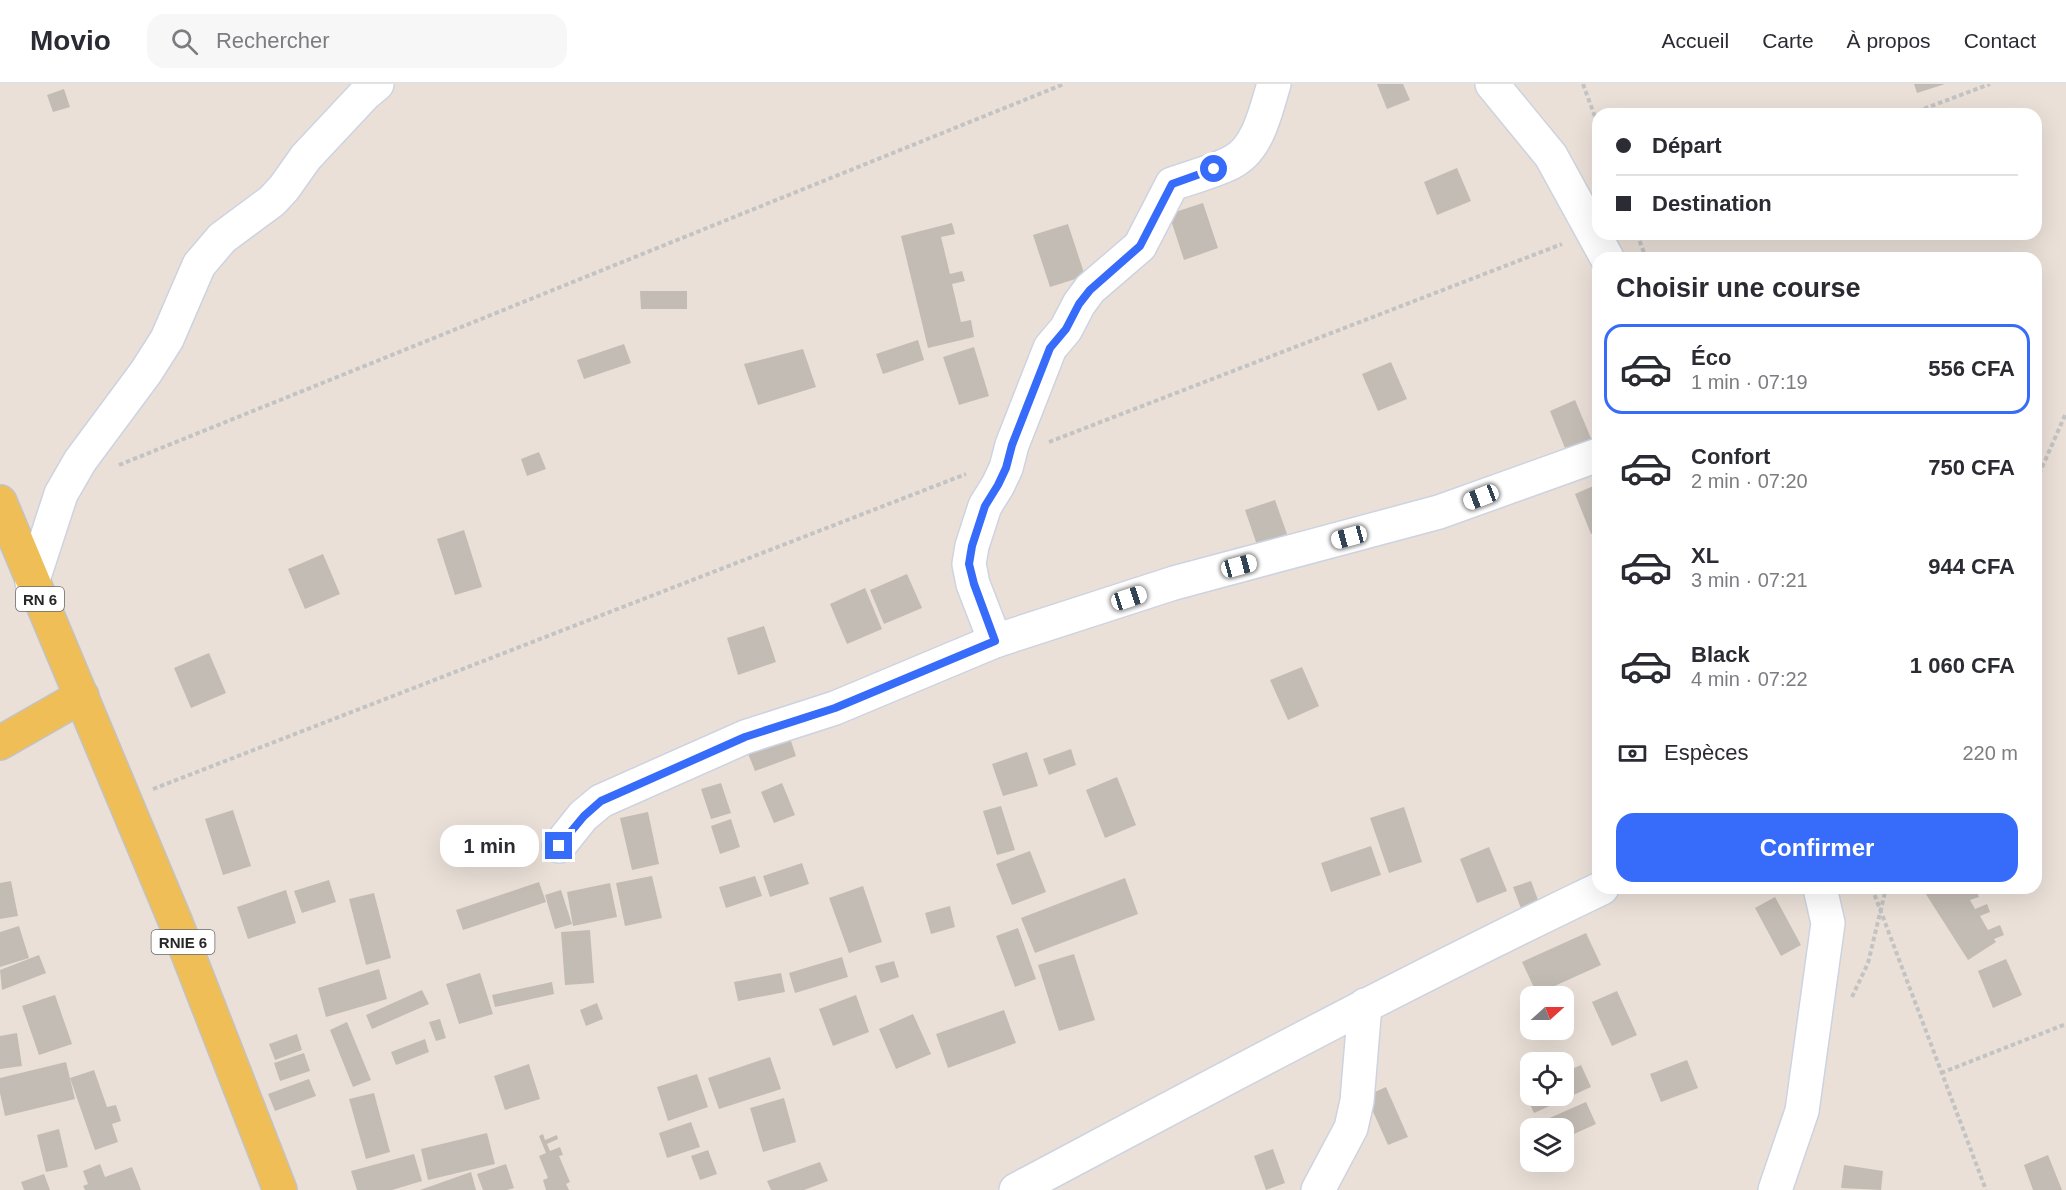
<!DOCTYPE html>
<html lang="fr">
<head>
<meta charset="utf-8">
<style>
  :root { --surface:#fff; --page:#f7f7f7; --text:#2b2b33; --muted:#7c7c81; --line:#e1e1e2; --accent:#366cf9 }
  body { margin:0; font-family:Arial,sans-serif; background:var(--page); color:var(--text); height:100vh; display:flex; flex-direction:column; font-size:22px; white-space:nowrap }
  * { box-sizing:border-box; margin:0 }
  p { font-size:20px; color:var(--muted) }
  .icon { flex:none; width:33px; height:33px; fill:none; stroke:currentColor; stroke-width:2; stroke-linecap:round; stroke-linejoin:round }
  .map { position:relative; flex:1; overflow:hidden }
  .panel { position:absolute; left:1592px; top:168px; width:450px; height:642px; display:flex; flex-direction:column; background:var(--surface); border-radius:18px; box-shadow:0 6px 24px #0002 }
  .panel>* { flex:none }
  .guide { position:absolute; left:1592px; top:24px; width:450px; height:132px; border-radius:18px; box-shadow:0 6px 24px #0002; display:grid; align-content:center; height:132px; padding:0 24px; background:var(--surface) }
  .needle { width:39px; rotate:69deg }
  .fabs { position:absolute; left:1520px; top:902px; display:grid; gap:12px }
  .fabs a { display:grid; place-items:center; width:54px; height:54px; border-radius:12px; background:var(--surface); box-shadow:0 6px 24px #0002; font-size:30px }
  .end { position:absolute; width:27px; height:27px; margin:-14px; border:8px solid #366cf9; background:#fff; box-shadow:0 0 0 3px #fff }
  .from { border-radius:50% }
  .bubble { position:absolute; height:42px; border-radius:18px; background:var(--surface); box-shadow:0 6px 24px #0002; font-size:20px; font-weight:700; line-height:42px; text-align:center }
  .car { position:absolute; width:18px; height:36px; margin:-18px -9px; border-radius:8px; box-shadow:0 0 4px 2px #0007; background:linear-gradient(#fff 24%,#345 0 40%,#fff 0 76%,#345 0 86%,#fff 0) }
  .guide b { display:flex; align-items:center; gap:21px; height:57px; font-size:22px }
  .guide b+b { border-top:2px solid var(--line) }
  .guide i { width:15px; height:15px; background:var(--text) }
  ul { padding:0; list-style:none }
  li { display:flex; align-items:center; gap:18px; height:90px; margin:0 12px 9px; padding:0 12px; border:3px solid transparent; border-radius:18px }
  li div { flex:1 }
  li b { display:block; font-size:22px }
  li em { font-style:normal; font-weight:700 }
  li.selected { border-color:var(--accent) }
  li>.icon { width:54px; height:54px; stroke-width:1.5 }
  h2 { padding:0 24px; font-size:27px; line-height:72px }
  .pay { display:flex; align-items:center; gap:15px; height:66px; padding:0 24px; font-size:22px }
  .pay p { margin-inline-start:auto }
  .button { display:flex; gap:12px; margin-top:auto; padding:12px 24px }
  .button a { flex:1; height:69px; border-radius:18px; background:var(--accent); color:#fff; font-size:24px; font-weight:700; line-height:69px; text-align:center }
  header { display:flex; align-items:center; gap:36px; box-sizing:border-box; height:84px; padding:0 30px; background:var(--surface); border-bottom:2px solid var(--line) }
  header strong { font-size:28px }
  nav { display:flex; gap:33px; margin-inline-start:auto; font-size:21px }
  .search { width:420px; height:54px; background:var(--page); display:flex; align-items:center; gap:15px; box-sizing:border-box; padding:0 21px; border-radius:18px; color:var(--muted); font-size:22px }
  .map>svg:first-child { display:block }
  .building { fill:#c2bcb4 }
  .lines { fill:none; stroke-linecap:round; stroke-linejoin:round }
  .minor-casing { stroke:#cdd3e0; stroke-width:36 }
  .major-casing { stroke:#c3c3c3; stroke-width:36 }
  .path { stroke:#c3c3c3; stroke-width:4; stroke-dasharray:4.5 3; stroke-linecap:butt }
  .minor { stroke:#fff; stroke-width:33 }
  .major { stroke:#efbe57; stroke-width:33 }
  .route { stroke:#366cf9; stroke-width:8 }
  .labels { text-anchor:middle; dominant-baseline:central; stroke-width:5; stroke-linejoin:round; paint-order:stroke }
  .shield { fill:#fff; stroke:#686868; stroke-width:1.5 }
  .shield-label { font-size:15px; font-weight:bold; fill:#272727 }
</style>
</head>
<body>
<header>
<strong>Movio</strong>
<div class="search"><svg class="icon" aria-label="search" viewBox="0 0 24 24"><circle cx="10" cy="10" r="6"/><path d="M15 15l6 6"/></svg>Rechercher</div>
<nav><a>Accueil</a><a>Carte</a><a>À propos</a><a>Contact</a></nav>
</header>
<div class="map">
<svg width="2066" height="1106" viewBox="0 0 2066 1106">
  <rect width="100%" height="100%" fill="#eae0d8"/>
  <g class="building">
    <polygon points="1377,0 1403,0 1410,16 1387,25"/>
    <polygon points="1914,0 1945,0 1917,9"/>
    <polygon points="64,5 70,23 53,28 47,11"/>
    <polygon points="1457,84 1471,117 1437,131 1424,98"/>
    <polygon points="1203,119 1218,164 1184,176 1169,130"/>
    <polygon points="952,139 955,150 941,153 950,190 962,187 965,197 952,200 961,238 971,236 974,253 928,264 901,152"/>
    <polygon points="1068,140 1085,192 1050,203 1033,151"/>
    <polygon points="640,207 687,207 687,225 641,225"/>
    <polygon points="918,256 924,276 883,290 876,270"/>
    <polygon points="624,260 631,279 584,295 577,276"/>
    <polygon points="974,263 989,312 959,321 943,273"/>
    <polygon points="803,265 816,303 758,321 744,280"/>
    <polygon points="1391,278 1407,315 1378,327 1362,290"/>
    <polygon points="1575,316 1593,359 1567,369 1550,327"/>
    <polygon points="539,368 546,385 527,392 521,375"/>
    <polygon points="1598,400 1598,448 1591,450 1575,410"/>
    <polygon points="1275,416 1287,450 1257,461 1245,426"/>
    <polygon points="464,446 482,503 455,511 437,455"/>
    <polygon points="323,470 340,510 305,525 288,485"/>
    <polygon points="907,490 922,524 884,540 870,506"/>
    <polygon points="865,504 882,545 847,560 830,520"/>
    <polygon points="764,542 776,578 738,591 727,554"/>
    <polygon points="209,569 226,609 191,624 174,584"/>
    <polygon points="1302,583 1319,622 1288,636 1270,596"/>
    <polygon points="789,651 796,672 755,687 747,667"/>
    <polygon points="1071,665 1076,681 1049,691 1043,675"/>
    <polygon points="1027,668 1038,702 1003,712 992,680"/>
    <polygon points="1117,693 1136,741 1105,754 1086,706"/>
    <polygon points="721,699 731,729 711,735 701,705"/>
    <polygon points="782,699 795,731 774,739 761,708"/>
    <polygon points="1001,722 1015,766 997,771 983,727"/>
    <polygon points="1404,723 1422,778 1389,789 1370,734"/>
    <polygon points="233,726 251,782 223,791 205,735"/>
    <polygon points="648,728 659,780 632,786 620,734"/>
    <polygon points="731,735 740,763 720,770 711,742"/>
    <polygon points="1371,762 1381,791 1331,808 1321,779"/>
    <polygon points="1489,763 1507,807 1477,819 1460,775"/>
    <polygon points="1030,767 1046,808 1012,821 996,780"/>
    <polygon points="802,779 809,800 770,813 763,792"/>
    <polygon points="652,792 662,834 625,842 616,799"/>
    <polygon points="755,792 762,812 726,824 719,803"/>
    <polygon points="1125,794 1138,830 1035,869 1021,834"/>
    <polygon points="329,796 336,818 302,829 294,807"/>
    <polygon points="11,797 18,832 0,835 0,799"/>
    <polygon points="1531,797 1541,824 1523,830 1513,803"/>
    <polygon points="539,798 546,818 463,846 456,826"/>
    <polygon points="610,799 617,833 573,842 567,808"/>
    <polygon points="863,802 882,858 849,869 829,814"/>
    <polygon points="1922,804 1962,804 1965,809 1976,805 1979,813 1970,816 1975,825 1987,820 1990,828 1980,832 1988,846 2000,841 2004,851 1994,855 1996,858 1968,876"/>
    <polygon points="286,806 296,839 248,855 237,823"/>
    <polygon points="561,806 572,840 555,845 545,811"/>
    <polygon points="374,809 391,874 366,881 349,815"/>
    <polygon points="1775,813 1801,861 1781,872 1755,824"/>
    <polygon points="950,822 955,843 931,850 925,829"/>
    <polygon points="19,842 29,874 0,883 0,848"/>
    <polygon points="1018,844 1036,895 1015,903 996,852"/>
    <polygon points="590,846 594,899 565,901 561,848"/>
    <polygon points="1586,849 1601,881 1537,910 1522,878"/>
    <polygon points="1074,870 1095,936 1059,947 1038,881"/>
    <polygon points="39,871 46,889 2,906 0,886"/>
    <polygon points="842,873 848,893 795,909 789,889"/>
    <polygon points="2006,875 2022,911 1993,924 1978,887"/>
    <polygon points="894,877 899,893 881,899 875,882"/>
    <polygon points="379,885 387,915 326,933 318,904"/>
    <polygon points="480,889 493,930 459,940 446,900"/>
    <polygon points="781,889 785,908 738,917 734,898"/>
    <polygon points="552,898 554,910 495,923 492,911"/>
    <polygon points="422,906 429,920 372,945 366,931"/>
    <polygon points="1617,907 1637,951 1612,962 1592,918"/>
    <polygon points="55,911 72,960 39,971 22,922"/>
    <polygon points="856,911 869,948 833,962 819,925"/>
    <polygon points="597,919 603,935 586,942 580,926"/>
    <polygon points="1004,926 1016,959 948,984 936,950"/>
    <polygon points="913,930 931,970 896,985 879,945"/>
    <polygon points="440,935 446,954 436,957 429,938"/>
    <polygon points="347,938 371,996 353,1003 330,946"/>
    <polygon points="17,949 22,982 0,985 0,952"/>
    <polygon points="297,950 302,966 275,976 269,960"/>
    <polygon points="425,955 429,968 396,981 391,968"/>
    <polygon points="304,969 310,987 280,997 274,979"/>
    <polygon points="770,973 781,1005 719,1025 708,994"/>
    <polygon points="1687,976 1698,1004 1661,1018 1650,990"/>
    <polygon points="66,978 75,1015 5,1032 0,1009 0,994"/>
    <polygon points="529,980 540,1015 505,1026 494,992"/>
    <polygon points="1581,981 1591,1003 1534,1029 1524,1007 1530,1004 1530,1011 1563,1011 1563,989"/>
    <polygon points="94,986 107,1023 116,1021 121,1037 112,1040 118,1058 95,1066 70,994"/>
    <polygon points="697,990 708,1023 668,1037 657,1003"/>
    <polygon points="309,995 316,1012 275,1027 268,1010"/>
    <polygon points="1386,1003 1408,1053 1388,1061 1366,1012"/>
    <polygon points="374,1009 390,1068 366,1075 349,1015"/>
    <polygon points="784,1014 796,1058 763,1068 750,1024"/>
    <polygon points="1586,1018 1596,1040 1563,1055 1563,1044 1549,1044 1545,1036"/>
    <polygon points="691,1038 700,1063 667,1074 659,1049"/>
    <polygon points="59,1045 68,1083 46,1088 37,1051"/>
    <polygon points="487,1049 495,1080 428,1096 421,1065"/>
    <polygon points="543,1050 545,1056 557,1051 558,1055 547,1060 550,1067 560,1063 563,1071 559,1072 570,1098 566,1100 569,1106 546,1106 543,1096 548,1094 539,1072 546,1069 539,1052"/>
    <polygon points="1273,1065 1285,1099 1266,1106 1254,1072"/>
    <polygon points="708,1066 717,1090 700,1096 691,1072"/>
    <polygon points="414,1070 422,1097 392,1106 357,1106 351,1087"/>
    <polygon points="2048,1071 2062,1106 2033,1106 2024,1081"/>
    <polygon points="820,1078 828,1097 804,1106 771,1106 767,1097"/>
    <polygon points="100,1080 105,1093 132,1083 141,1106 85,1106 83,1102 88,1100 83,1087"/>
    <polygon points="506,1080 514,1104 507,1106 483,1106 477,1090"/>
    <polygon points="1844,1081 1883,1087 1881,1106 1841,1104"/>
    <polygon points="471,1088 476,1106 420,1106"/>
    <polygon points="44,1090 50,1106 24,1106 21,1098"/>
  </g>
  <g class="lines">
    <defs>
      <g id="minor">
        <polyline points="1492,0 1551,72 1607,174"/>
        <polyline points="32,499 61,410 80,377 146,288 167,255 199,181 222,154 272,117 284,104 306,73 365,10 377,0"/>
        <path d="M995,557L973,500L969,480L972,462L985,422L998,401L1006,384L1012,361L1050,264L1066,245L1079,220L1090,205L1140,162L1172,100C1189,94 1219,86 1234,77C1259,63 1266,25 1274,0"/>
        <polyline points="559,762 583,732 601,717 745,653 835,624 995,557 1174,499 1439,428 1598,371"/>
        <path d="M1016,1106C1210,1003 1403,899 1602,804"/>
        <polyline points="1318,1106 1351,1044 1357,1017 1365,921"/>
        <polyline points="1775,1106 1802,1027 1828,839 1820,804"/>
      </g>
      <g id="major">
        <polyline points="0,418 176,839 280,1106"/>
        <polyline points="0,659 82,612"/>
      </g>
    </defs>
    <use href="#minor" class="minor-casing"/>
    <use href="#major" class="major-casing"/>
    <g class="path">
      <polyline points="1583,0 1598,41"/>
      <polyline points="1910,30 1990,0"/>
      <polyline points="1637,150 1646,174"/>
      <polyline points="1049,358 1562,160"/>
      <polyline points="119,381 1064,0"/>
      <polyline points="2036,397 2066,329"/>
      <polyline points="153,705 966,390"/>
      <polyline points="1872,804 1986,1106"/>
      <polyline points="1852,913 1868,879 1886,804"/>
      <polyline points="1941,989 2066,940"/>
    </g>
    <use href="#minor" class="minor"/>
    <use href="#major" class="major"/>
  </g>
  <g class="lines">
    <polyline class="route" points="559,762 584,732 601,717 745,653 835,624 995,557 974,500 969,480 972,462 985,422 998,401 1006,384 1012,361 1050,264 1066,245 1079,220 1090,206 1140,162 1172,100 1214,85"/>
  </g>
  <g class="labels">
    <g class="shield">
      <rect x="16" y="503" width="48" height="24" rx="4.5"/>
      <rect x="151.5" y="846" width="63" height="24" rx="4.5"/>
    </g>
    <g class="shield-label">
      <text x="40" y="515">RN 6</text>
      <text x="183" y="858">RNIE 6</text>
    </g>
  </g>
</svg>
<div class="fabs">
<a><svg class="needle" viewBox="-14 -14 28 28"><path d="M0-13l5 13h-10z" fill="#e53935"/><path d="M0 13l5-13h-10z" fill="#7c7c81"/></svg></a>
<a><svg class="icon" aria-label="locate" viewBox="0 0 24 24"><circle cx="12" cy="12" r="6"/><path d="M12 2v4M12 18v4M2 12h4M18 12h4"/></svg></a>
<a><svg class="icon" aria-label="layers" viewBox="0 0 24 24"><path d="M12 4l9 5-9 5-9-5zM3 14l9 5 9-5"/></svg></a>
</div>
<i class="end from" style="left:1214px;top:85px"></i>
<i class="end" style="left:559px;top:762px"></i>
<div class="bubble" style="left:440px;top:741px;width:99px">1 min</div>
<i class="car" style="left:1481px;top:413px;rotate:249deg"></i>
<i class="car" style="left:1349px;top:453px;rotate:255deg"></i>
<i class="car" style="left:1239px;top:482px;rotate:75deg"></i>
<i class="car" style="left:1129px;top:514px;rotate:72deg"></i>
<div class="guide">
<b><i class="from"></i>Départ</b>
<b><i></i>Destination</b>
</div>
<section class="panel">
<h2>Choisir une course</h2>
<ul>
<li class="selected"><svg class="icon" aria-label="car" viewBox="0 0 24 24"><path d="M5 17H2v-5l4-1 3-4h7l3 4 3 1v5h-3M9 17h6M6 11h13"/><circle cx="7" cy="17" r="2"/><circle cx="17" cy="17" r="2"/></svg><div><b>Éco</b><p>1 min · 07:19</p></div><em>556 CFA</em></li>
<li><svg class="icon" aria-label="car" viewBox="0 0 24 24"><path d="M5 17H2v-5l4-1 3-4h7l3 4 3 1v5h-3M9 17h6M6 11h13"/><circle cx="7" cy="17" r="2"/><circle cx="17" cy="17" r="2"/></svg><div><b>Confort</b><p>2 min · 07:20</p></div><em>750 CFA</em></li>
<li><svg class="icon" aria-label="car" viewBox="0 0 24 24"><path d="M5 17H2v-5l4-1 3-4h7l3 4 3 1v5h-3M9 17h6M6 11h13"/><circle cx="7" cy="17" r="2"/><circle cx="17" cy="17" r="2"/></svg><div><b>XL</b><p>3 min · 07:21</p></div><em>944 CFA</em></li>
<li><svg class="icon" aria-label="car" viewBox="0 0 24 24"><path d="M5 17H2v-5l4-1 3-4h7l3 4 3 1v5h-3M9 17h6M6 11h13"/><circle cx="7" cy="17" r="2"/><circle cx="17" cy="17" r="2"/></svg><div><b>Black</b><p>4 min · 07:22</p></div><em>1 060 CFA</em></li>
</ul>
<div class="pay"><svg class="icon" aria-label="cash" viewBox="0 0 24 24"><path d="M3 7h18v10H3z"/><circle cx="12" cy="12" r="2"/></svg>Espèces<p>220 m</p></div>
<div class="button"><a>Confirmer</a></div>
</section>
</div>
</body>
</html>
